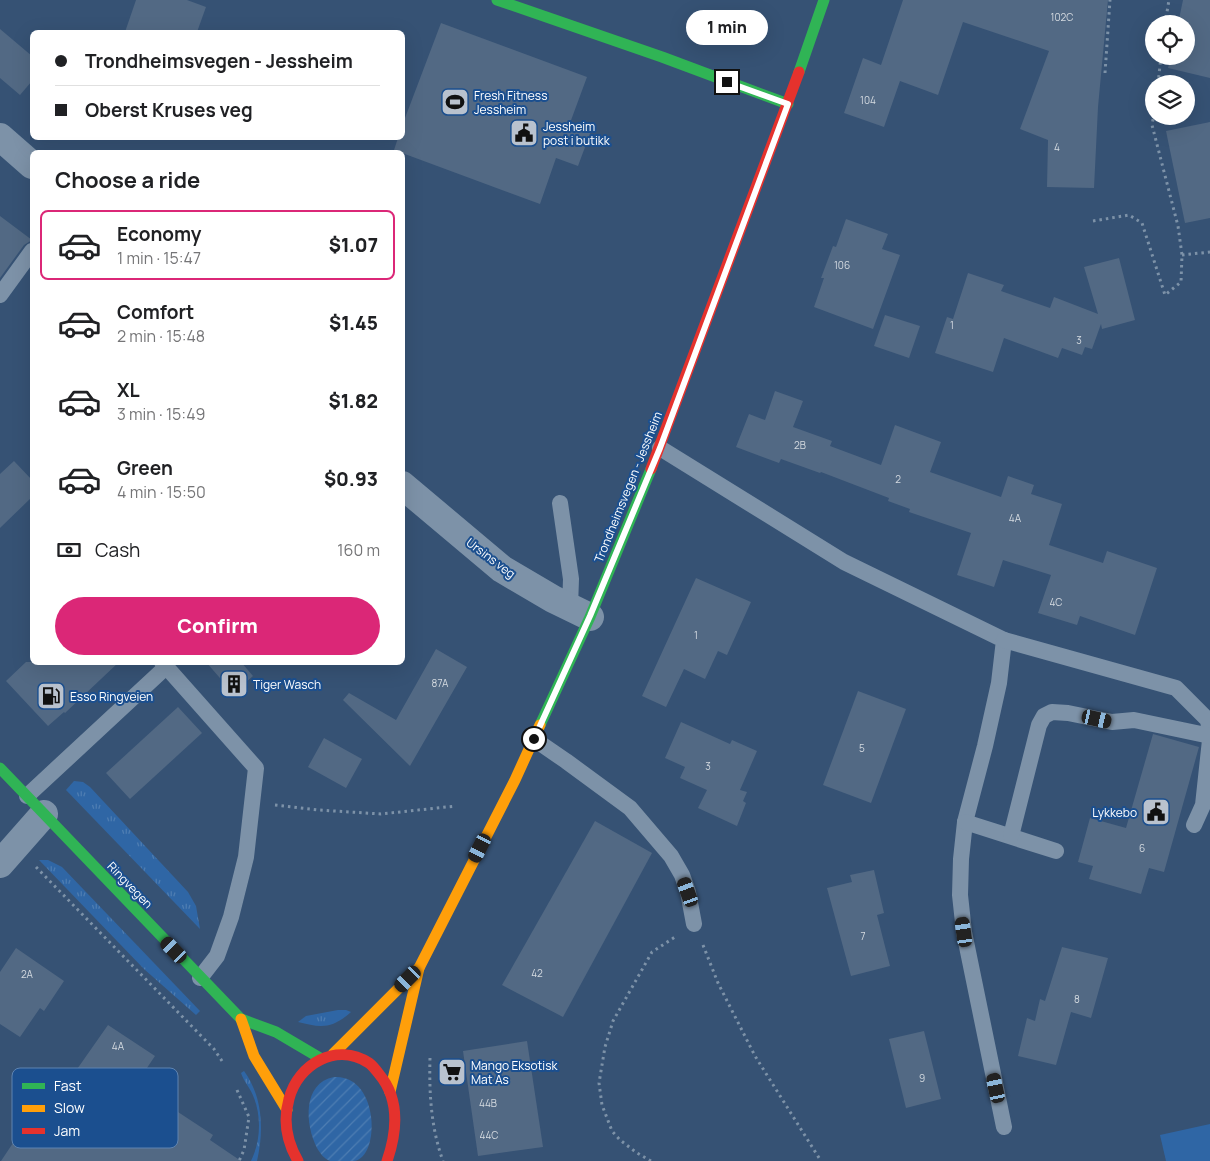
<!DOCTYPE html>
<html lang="en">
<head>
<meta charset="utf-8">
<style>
  :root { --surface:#fff; --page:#f2f2f2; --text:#202124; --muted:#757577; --line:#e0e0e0; --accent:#db2777 }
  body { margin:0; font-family:Manrope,sans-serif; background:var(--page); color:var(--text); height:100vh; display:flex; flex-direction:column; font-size:19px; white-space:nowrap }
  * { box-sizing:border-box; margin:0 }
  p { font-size:16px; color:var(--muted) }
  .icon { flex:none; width:28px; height:28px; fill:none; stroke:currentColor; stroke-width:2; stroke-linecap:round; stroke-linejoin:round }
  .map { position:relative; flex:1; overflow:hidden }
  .drawer { position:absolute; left:30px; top:150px; width:375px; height:515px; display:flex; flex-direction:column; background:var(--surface); border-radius:8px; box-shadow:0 5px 20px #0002 }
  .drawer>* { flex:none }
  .guide { position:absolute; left:30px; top:30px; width:375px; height:110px; border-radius:8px; box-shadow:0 5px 20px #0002; display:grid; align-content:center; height:110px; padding:0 25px; background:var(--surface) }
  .buttons { position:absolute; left:1145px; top:15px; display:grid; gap:10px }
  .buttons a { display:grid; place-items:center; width:50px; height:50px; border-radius:50%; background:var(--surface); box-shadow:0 5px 20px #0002; font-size:25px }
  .end { position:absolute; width:22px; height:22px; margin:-11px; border:6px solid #fff; background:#111; box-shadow:0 0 0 2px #111 }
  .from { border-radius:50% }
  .bubble { position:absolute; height:35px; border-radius:18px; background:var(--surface); box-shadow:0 5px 20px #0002; font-size:16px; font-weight:800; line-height:35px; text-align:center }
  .car { position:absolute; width:15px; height:30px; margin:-15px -8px; border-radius:6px; box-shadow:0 0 4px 1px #0007; background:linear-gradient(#222 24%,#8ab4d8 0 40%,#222 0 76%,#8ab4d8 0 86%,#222 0) }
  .guide b { display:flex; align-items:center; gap:18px; height:48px; font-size:19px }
  .guide b+b { border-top:1px solid var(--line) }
  .guide i { width:12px; height:12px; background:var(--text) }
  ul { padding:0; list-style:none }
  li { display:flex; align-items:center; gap:15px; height:70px; margin:0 10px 8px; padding:0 15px; border:2px solid transparent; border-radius:8px }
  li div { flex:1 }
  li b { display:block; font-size:19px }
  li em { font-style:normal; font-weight:800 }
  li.on { border-color:var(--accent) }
  li>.icon { width:45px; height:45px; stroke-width:1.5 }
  h2 { padding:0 25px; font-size:22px; line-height:60px }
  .pay { display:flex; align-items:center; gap:12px; height:55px; padding:0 25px; font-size:19px }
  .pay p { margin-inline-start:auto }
  .button { display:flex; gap:10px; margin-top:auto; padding:10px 25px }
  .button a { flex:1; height:58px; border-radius:30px; background:var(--accent); color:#fff; font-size:20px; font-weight:800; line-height:58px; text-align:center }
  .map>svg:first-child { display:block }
  .grass { fill:url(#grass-tufts) }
  .garden { fill:url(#garden-furrows) }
  .pitch { fill:#2f66a5 }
  .building { fill:#526984 }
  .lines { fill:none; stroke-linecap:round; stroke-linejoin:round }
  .path { stroke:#7d92a8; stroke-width:3; stroke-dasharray:2.5 4; stroke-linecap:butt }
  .lane { stroke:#7d92a8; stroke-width:16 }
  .street { stroke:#7d92a8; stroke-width:28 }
  .fast { stroke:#30b455; stroke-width:11 }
  .slow { stroke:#ff9f0a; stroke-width:11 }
  .jam { stroke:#e5322d; stroke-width:11 }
  .route { stroke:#fff; stroke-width:6 }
  .labels { text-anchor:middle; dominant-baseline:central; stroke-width:4; stroke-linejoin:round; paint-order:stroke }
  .number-label { font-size:10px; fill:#d4dae0 }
  .poi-label { font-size:12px; fill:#fff; stroke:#1b4f8f; text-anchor:start }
  .street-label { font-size:12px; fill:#fff; stroke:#1b4f8f }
  .key { fill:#1b4f8f; stroke:#5f84b1; stroke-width:1 }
  .key-label { font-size:14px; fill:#fff }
</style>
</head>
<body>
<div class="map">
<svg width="1210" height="1161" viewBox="0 0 1210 1161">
  <defs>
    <pattern id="grass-tufts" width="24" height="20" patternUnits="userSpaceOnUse" patternTransform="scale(1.25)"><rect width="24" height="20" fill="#2f66a5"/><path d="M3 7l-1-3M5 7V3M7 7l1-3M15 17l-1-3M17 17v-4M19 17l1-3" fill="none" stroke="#4e7db2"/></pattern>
    <pattern id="garden-furrows" width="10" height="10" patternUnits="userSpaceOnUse" patternTransform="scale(1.25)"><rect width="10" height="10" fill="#2f66a5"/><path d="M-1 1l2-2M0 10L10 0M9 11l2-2" fill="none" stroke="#4e7db2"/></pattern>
  </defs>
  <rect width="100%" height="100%" fill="#365274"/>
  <g class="grass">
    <polygon points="74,781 83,782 90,787 188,892 196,906 200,929 66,790"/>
    <polygon points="39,860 48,860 62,867 200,1011 196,1015 144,969"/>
    <path d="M338,1010H346L351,1012C332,1029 321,1028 298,1022L306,1016Z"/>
    <path d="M244,1071C263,1097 264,1131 257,1161H251C260,1143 262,1118 254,1098C251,1089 244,1082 241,1073Z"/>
  </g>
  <path class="garden" d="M334,1077C379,1074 381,1157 354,1161C348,1161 336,1161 330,1161C324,1159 320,1153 317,1148C305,1125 302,1083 334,1077Z"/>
  <polygon class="pitch" points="1210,1124 1210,1161 1166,1161 1160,1135"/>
  <g class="building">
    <polygon points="136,0 187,0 206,7 197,32 125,32"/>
    <polygon points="903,0 1108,0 1098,107 1094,188 1047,187 1048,140 1020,129 1049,51 963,22 938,95 900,81 884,127 844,113 863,58 881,65"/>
    <polygon points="1183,0 1210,0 1210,78 1168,68 1171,56 1186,56 1186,24 1178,24"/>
    <polygon points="441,23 587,77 570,123 591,131 578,166 556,158 540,204 394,150 398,138 402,138 402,126"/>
    <polygon points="0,29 32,56 32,81 20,95 0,78"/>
    <polygon points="1210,122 1210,218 1185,223 1166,131"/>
    <polygon points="0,216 32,240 24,245 0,278"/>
    <polygon points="846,219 888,234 882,249 900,255 873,329 814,307 824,278 821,278 833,246 836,247"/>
    <polygon points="1119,258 1135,320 1102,329 1101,324 1092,349 1085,347 1082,355 1062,348 1058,358 1004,338 993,372 935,353 947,317 953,319 968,273 1004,285 1001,291 1050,308 1054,297 1098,314 1084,267"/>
    <polygon points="885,315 920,326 909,358 874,346"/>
    <polygon points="775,391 803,401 793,427 832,441 830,446 881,465 895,425 941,442 930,472 1001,497 1008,476 1034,485 1031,494 1062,504 1049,545 1103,563 1107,551 1157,568 1135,635 1080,616 1077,625 1038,613 1051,575 1003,560 994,587 957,575 971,533 909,512 910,509 888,501 889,498 821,472 820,473 781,459 779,463 736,447 749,414 765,420"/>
    <polygon points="14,461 32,480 32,497 0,528 0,474"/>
    <polygon points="696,578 751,602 727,655 718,651 705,679 684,669 666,707 642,696"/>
    <polygon points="436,649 467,667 410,766 343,700 349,693 396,720"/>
    <polygon points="26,662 119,662 65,713 64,712 48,726 6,681"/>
    <polygon points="206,662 241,662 253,676 233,693"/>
    <polygon points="858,691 906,709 871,803 823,785"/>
    <polygon points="178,707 202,733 130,799 106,773"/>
    <polygon points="681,722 730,744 732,740 757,751 740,790 747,792 743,801 746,803 737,826 698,808 707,790 680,778 685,767 665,758"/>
    <polygon points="1153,734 1199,747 1164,872 1149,868 1141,894 1089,879 1093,866 1078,862 1090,818 1126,828"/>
    <polygon points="324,738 362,759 346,788 308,767"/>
    <polygon points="595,821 652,853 563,1017 502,985"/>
    <polygon points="874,870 884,913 877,915 890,966 851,976 827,888 852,882 850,875"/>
    <polygon points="1062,947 1108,958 1091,1018 1071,1012 1056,1065 1018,1056 1027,1018 1035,1021 1040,999 1045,1001"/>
    <polygon points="16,948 64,981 44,1011 40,1008 20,1037 0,1024 0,972"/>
    <polygon points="108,1025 155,1056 120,1108 164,1135 178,1112 213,1135 210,1140 241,1161 1,1161 47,1092 53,1097 64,1080 68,1082"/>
    <polygon points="924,1031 941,1099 906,1108 889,1039"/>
    <polygon points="527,1041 543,1147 478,1156 463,1051"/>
  </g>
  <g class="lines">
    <g class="path">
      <polyline points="1165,24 1169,0"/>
      <polyline points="1105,73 1110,0"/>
      <polyline points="1158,84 1161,56"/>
      <polyline points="1093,221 1129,215 1142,223 1165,295 1181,282 1182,255 1178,226 1152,125 1154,114"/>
      <polyline points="1182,255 1210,252"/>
      <polyline points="275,805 319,810 381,814 456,806"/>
      <polyline points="36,867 214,1049 222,1061"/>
      <polyline points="703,945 718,983 755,1056 821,1161"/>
      <path d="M430,1058C429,1093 431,1128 443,1161"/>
      <polyline points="237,1090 249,1117 244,1150 239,1161"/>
      <polyline points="651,1161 637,1153 620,1140 612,1131 602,1105 599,1083 605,1047 613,1021 652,952 675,937"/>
    </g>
    <g class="lane">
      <polyline points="0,295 32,251"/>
      <polyline points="660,448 844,562 1004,640 999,683 985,746 965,822 961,859 960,895 964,932 1004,1127"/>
      <polyline points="560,503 571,579 570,607"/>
      <polyline points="1004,640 1176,688 1208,720 1210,733"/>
      <polyline points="162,662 256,768 246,857 231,917 217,956 200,978"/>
      <polyline points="534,739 566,761 630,808 671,856 682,875 688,892 694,924"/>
      <polyline points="27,796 166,667"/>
      <polyline points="965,822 1056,851"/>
      <polyline points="1194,825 1203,805 1210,740"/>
      <polyline points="1011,836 1039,725 1044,716 1052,712 1068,713 1112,722 1134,720 1210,736"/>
    </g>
    <g class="street">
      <polyline points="0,137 32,165"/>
      <polyline points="402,485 502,569 553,599 590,617"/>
      <polyline points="0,864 44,814"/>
    </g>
    <g class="fast">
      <polyline points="497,0 662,57 788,104"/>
      <polyline points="799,72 824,0"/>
      <polyline points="540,725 590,617 651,469"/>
      <polyline points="0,768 241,1019 276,1032 320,1058"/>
    </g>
    <g class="slow">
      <polyline points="241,1019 254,1056 287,1110"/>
      <polyline points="333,1054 419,968"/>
      <polyline points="390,1092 419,968 515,780 540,725"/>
    </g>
    <g class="jam">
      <polyline points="651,469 799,72"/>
      <path d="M298,1161C287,1142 283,1120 289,1099C298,1064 336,1042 369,1063C373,1066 376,1070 379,1074C400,1099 397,1132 387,1161"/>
    </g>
  </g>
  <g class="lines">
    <polyline class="route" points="534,739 590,616 660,448 788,104 727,82"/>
  </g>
  <defs>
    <symbol id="stadium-square" viewBox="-11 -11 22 22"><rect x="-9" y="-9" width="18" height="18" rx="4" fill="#b9c2ce" stroke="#1b4f8f"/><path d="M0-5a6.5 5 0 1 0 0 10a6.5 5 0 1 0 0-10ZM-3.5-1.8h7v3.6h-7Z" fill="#111"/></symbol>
    <symbol id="civic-square" viewBox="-11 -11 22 22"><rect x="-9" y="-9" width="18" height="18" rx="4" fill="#b9c2ce" stroke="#1b4f8f"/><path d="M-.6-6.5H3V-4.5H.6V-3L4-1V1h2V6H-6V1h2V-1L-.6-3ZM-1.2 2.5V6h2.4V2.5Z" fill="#111"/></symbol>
    <symbol id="building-square" viewBox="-11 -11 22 22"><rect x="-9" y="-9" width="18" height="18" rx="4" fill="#b9c2ce" stroke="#1b4f8f"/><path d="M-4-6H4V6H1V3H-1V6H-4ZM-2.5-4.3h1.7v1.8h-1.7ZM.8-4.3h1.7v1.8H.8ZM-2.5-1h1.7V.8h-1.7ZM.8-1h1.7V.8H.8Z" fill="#111"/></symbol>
    <symbol id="fuel-square" viewBox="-11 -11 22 22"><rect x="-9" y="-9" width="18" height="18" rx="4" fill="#b9c2ce" stroke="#1b4f8f"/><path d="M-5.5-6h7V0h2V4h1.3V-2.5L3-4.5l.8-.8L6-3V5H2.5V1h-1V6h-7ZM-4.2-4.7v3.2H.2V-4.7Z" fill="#111"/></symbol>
    <symbol id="supermarket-square" viewBox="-11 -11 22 22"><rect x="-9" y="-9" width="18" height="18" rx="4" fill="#b9c2ce" stroke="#1b4f8f"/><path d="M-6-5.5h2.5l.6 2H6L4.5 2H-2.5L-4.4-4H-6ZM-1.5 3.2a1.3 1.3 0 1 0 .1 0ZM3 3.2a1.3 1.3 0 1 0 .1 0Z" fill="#111"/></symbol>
  </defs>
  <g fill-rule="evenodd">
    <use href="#stadium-square" x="439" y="86" width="32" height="32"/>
    <use href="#civic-square" x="508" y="117" width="32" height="32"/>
    <use href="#building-square" x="218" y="668" width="32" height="32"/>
    <use href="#fuel-square" x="35" y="680" width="32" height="32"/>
    <use href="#civic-square" x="1140" y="796" width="32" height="32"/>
    <use href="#supermarket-square" x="436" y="1056" width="32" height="32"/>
  </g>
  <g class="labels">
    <g class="number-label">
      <text x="1062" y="17">102C</text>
      <text x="868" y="100">104</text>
      <text x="1057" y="147">4</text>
      <text x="842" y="265">106</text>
      <text x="952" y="325">1</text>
      <text x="1079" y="340">3</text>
      <text x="800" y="445">2B</text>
      <text x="898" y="479">2</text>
      <text x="1015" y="518">4A</text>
      <text x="1056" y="602">4C</text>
      <text x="696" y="635">1</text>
      <text x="440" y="683">87A</text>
      <text x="862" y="748">5</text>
      <text x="708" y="766">3</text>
      <text x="1142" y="848">6</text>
      <text x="863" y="936">7</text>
      <text x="537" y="973">42</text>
      <text x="27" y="974">2A</text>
      <text x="1077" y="999">8</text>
      <text x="118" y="1046">4A</text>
      <text x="922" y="1078">9</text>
      <text x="488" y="1103">44B</text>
      <text x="489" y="1135">44C</text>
    </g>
    <g class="poi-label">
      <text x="474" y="95">Fresh Fitness<tspan x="474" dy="14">Jessheim</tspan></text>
      <text x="543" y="126">Jessheim<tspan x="543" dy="14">post i butikk</tspan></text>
      <text x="253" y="684">Tiger Wasch</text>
      <text x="70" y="696">Esso Ringveien</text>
      <text x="1137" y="812" text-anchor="end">Lykkebo</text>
      <text x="471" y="1065">Mango Eksotisk<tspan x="471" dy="14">Mat As</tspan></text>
    </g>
    <g class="street-label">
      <text transform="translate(628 487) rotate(-68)">Trondheimsvegen - Jessheim</text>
      <text transform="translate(491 558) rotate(37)">Ursins veg</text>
      <text transform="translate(130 885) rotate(46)">Ringvegen</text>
    </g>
  </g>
  <rect x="12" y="1068" width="166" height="80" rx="8" class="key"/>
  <rect x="22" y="1083" width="23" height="6" fill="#30b455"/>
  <rect x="22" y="1105" width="23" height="7" fill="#ff9f0a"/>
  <rect x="22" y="1128" width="23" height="6" fill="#e5322d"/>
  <g class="key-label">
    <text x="54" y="1091">Fast</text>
    <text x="54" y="1113">Slow</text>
    <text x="54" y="1136">Jam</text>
  </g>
</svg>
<div class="buttons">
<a><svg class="icon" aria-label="locate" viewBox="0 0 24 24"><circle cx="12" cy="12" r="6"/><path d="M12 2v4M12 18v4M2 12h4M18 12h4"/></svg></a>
<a><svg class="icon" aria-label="layers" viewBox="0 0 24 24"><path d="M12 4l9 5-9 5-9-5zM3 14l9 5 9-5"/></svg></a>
</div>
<i class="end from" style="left:534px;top:739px"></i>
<i class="end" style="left:727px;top:82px"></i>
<div class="bubble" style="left:686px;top:10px;width:82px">1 min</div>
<i class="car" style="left:1097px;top:719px;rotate:103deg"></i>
<i class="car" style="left:480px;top:848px;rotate:207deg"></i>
<i class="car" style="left:688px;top:892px;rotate:340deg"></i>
<i class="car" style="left:964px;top:932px;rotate:352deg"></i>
<i class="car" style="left:174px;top:950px;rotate:316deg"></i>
<i class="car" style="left:408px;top:979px;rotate:225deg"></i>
<i class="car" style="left:996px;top:1088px;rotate:348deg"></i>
<div class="guide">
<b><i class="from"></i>Trondheimsvegen - Jessheim</b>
<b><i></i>Oberst Kruses veg</b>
</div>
<section class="drawer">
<h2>Choose a ride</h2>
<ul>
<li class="on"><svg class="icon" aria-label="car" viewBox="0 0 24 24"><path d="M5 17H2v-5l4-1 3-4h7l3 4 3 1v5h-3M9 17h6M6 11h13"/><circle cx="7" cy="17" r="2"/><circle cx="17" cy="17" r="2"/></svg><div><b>Economy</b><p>1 min · 15:47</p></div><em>$1.07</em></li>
<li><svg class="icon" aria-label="car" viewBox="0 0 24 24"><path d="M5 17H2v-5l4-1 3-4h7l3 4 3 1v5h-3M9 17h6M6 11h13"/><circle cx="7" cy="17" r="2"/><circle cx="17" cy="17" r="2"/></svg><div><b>Comfort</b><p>2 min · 15:48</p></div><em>$1.45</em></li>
<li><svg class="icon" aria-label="car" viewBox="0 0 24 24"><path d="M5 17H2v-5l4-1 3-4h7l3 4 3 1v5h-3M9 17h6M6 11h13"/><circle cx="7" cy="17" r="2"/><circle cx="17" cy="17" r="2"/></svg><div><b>XL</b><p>3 min · 15:49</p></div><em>$1.82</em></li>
<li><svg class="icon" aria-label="car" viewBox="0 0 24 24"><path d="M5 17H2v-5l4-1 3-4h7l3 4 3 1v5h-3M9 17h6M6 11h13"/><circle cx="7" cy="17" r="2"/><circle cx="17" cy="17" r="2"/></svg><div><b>Green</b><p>4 min · 15:50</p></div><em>$0.93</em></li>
</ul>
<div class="pay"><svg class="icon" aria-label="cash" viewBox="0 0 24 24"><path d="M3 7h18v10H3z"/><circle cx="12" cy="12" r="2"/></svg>Cash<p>160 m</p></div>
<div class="button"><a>Confirm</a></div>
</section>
</div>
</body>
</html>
